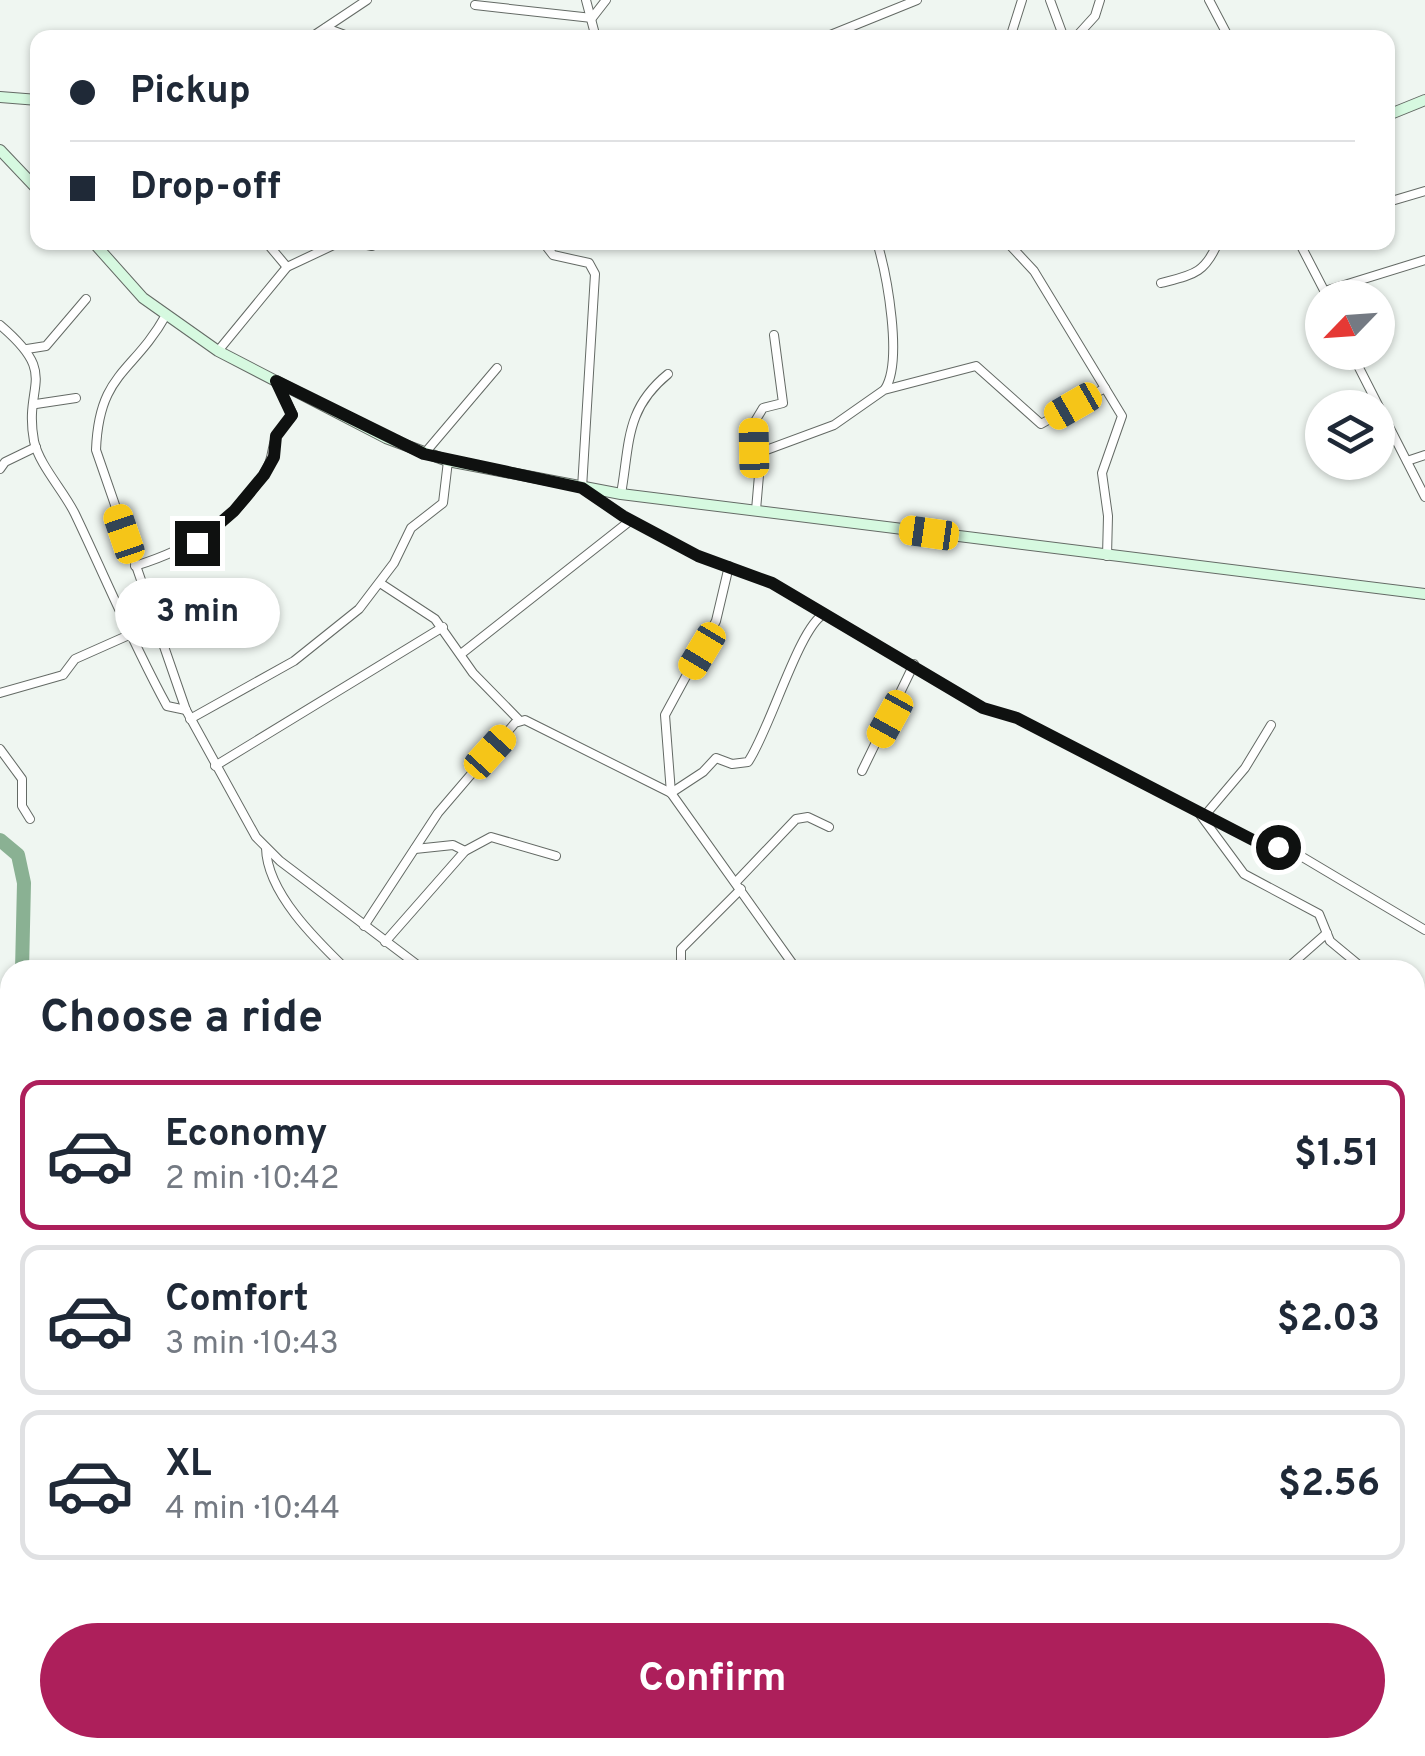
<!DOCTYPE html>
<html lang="en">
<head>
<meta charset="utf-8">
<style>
  :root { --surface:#fff; --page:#f6f6f7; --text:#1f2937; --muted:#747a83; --line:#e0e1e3; --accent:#ad1f5b }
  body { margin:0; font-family:Overpass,sans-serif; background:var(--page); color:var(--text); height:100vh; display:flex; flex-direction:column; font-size:38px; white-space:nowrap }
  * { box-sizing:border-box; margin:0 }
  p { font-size:32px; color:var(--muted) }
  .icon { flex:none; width:55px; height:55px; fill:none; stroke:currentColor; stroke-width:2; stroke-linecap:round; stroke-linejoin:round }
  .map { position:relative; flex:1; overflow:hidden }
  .details { position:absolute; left:0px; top:960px; width:1425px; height:798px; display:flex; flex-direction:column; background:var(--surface); border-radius:30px 30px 0 0; box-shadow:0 2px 8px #0004 }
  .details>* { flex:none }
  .banner { position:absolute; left:30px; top:30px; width:1365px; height:220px; border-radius:20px; box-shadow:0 2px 8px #0004; display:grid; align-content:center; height:220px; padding:0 40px; background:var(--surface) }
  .needle { width:65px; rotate:245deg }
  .fabs { position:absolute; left:1305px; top:280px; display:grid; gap:20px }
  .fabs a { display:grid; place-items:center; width:90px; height:90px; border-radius:50%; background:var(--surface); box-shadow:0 2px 8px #0004; font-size:50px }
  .end { position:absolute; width:45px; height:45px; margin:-22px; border:12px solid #0f1110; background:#fff; box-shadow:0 0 0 5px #fff }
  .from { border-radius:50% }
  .bubble { position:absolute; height:70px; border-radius:35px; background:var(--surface); box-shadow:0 2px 8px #0004; font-size:32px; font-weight:700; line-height:70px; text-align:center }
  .car { position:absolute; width:30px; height:60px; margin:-30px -15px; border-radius:12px; box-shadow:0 0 8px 2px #0007; background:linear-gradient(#f5c518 24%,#345 0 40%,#f5c518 0 76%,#345 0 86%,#f5c518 0) }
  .banner b { display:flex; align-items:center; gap:35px; height:95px; font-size:38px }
  .banner b+b { border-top:2px solid var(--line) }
  .banner i { width:25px; height:25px; background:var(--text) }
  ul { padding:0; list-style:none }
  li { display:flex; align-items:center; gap:30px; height:150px; margin:0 20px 15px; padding:0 20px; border:5px solid var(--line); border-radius:20px }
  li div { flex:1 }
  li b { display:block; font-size:38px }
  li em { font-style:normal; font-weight:700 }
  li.on { border-color:var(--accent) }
  li>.icon { width:90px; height:90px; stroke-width:1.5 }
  h2 { padding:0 40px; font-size:45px; line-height:120px }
  .button { display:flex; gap:20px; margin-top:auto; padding:20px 40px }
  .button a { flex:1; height:115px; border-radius:60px; background:var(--accent); color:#fff; font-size:40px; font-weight:700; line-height:115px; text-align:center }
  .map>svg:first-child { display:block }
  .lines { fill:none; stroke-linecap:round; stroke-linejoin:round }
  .stream { stroke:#8ab193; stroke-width:2.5 }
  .river { stroke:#8ab193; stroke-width:14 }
  .street-casing { stroke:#646a65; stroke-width:10 }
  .secondary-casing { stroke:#646a65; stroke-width:12 }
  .street { stroke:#fff; stroke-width:8 }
  .secondary { stroke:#d6f9e0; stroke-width:10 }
  .route { stroke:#0f1110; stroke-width:12 }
</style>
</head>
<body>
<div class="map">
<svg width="1425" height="1756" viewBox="0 0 1425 1756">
  <rect width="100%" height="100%" fill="#eff6f1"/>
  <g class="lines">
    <polyline class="stream" points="1415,1647 1425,1648"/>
    <g class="river">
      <polyline points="0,840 18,855 24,883 22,970"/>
      <polyline points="567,1756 574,1748"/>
    </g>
    <defs>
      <g id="street">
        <polyline points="586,0 596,38"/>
        <polyline points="1050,0 1064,38"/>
        <polyline points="1209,0 1229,38"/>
        <polyline points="475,5 592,18 606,0"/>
        <polyline points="326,28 353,38"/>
        <polyline points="310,38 367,0"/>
        <polyline points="823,38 917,0"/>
        <polyline points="1010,38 1022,0"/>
        <polyline points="1075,38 1095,16 1100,0"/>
        <polyline points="1388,202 1425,191"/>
        <polyline points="266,242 287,267"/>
        <polyline points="353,242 372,246"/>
        <polyline points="543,242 553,255 589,263 595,274 582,488 623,516 698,556 772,583 983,708 1017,718 1253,840 1299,855 1425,930"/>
        <path d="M877,242C887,275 903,361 885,389"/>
        <polyline points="1007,242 1034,271 1122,416 1102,473 1108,516 1107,556"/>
        <polyline points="1299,242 1328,298"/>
        <path d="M1161,283C1192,275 1205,274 1218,242"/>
        <polyline points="1325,291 1425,260"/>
        <path d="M166,315C133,374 99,372 96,450L186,710L256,837L280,861L424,970"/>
        <path d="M0,325C61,377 23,382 34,441C39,465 64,491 75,514C106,579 132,642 167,706L186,710"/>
        <polyline points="27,349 46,346 86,299"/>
        <polyline points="218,351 287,267 340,242"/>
        <polyline points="1351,352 1425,497"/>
        <polyline points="36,404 76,398"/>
        <polyline points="424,454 497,368"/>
        <polyline points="759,456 754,423 763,408 783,403 774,335"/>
        <polyline points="1407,461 1425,455"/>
        <polyline points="0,469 5,462 36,447"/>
        <path d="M621,494C630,443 625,409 668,374"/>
        <polyline points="756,510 761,452 834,425 884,390 976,366 1041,424 1105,388"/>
        <path d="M135,566C190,549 236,522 266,470C274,458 271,444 278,434C282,427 288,422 293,415L278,384"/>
        <polyline points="380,583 435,619 473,673 519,720"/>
        <polyline points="461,654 631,520"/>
        <polyline points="0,693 63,675 75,659 129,635"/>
        <polyline points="190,719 294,661 359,609 394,563 411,528 443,503 448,461"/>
        <polyline points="0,749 22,779 22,806 30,819"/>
        <polyline points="215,766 443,627"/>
        <polyline points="862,771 914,664"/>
        <path d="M671,793L703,772L716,758L732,764L748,762C770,730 799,627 824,614"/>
        <polyline points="671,793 665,715 716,621 729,566"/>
        <polyline points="1199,813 1244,874 1319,914 1330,941 1365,970"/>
        <polyline points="1206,814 1245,768 1271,725"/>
        <path d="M266,848C267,893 317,941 347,970"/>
        <polyline points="415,849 453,845 465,851 491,837 556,856"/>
        <polyline points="736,882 796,819 808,817 829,827"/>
        <polyline points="364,926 438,813 515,723 525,720 671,793 797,970"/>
        <polyline points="385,942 465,851"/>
        <polyline points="681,970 681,949 741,889"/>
        <polyline points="1285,970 1327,933"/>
        <polyline points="1415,1028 1425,1016"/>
        <polyline points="1415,1031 1425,1044"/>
        <polyline points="0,1046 8,1038"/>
        <polyline points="1415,1212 1425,1209"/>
        <polyline points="0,1317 10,1330"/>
        <polyline points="0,1365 10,1359"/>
        <polyline points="1415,1592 1425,1591"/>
        <polyline points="1369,1748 1371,1756"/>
        <polyline points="210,1756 210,1748"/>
        <polyline points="1042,1756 1044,1748"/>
      </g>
      <g id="secondary">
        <polyline points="0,97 38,100"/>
        <polyline points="1388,115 1425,100"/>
        <polyline points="0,150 38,190"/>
        <polyline points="93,242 143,298 218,351 386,438 448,461 621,494 1425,594"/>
      </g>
    </defs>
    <use href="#street" class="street-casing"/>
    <use href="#secondary" class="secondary-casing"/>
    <use href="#street" class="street"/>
    <use href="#secondary" class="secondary"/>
  </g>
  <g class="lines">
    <polyline class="route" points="197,543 234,511 264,475 274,457 276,436 292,415 276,381 424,454 582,488 623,516 698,556 772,583 983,708 1017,718 1253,840 1278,847"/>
  </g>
</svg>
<div class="fabs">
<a><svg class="needle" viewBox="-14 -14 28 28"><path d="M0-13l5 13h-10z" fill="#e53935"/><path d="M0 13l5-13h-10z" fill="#747a83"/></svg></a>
<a><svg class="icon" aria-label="layers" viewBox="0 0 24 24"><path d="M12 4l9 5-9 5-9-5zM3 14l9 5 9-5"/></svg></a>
</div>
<i class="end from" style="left:1278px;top:847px"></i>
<i class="end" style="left:197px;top:543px"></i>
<div class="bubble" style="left:115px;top:578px;width:165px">3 min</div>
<i class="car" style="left:1073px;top:406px;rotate:240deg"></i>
<i class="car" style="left:754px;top:448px;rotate:359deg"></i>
<i class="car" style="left:929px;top:533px;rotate:278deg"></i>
<i class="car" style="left:124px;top:534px;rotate:341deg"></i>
<i class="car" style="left:702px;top:651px;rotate:211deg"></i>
<i class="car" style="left:890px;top:719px;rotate:209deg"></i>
<i class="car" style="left:490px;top:752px;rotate:42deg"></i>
<div class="banner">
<b><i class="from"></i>Pickup</b>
<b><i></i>Drop-off</b>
</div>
<section class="details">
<h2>Choose a ride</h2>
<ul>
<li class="on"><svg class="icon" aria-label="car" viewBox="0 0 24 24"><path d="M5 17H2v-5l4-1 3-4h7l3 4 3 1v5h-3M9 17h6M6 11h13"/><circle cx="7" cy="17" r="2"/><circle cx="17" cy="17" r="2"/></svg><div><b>Economy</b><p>2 min · 10:42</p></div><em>$1.51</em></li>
<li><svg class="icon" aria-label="car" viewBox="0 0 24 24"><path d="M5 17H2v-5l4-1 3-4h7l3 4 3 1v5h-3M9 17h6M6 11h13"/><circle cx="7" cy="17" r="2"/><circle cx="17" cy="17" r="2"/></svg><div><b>Comfort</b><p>3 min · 10:43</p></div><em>$2.03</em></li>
<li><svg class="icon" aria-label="car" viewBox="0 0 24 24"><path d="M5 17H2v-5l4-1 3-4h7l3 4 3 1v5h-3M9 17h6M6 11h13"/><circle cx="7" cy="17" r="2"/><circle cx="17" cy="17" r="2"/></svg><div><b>XL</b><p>4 min · 10:44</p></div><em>$2.56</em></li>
</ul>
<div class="button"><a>Confirm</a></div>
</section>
</div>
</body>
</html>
